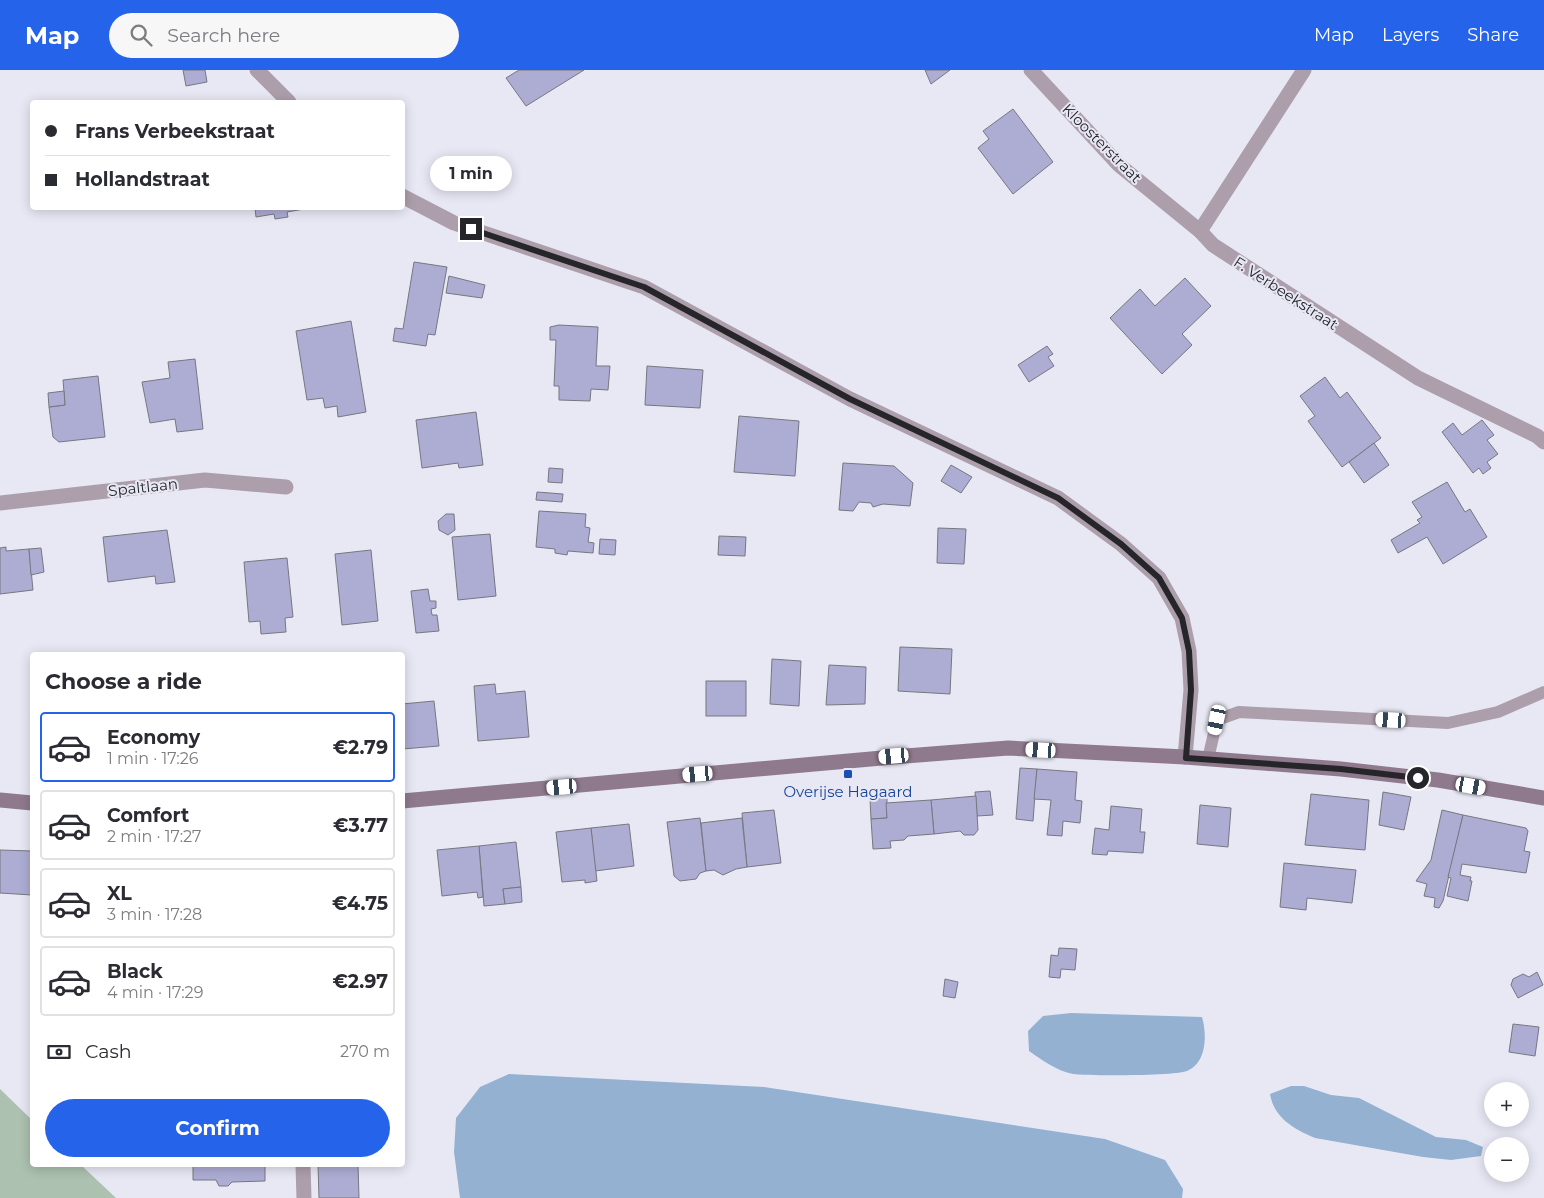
<!DOCTYPE html>
<html lang="en">
<head>
<meta charset="utf-8">
<style>
  :root { --surface:#fff; --page:#f7f7f7; --text:#2b2b33; --muted:#7c7c81; --line:#e1e1e2; --accent:#2563eb }
  body { margin:0; font-family:Montserrat,sans-serif; background:var(--page); color:var(--text); height:100vh; display:flex; flex-direction:column; font-size:19px; white-space:nowrap }
  * { box-sizing:border-box; margin:0 }
  p { font-size:16px; color:var(--muted) }
  .icon { flex:none; width:28px; height:28px; fill:none; stroke:currentColor; stroke-width:2; stroke-linecap:round; stroke-linejoin:round }
  .map { position:relative; flex:1; overflow:hidden }
  .sheet { position:absolute; left:30px; top:582px; width:375px; height:515px; display:flex; flex-direction:column; background:var(--surface); border-radius:5px; box-shadow:0 2px 12px #0003 }
  .sheet>* { flex:none }
  .top-card { position:absolute; left:30px; top:30px; width:375px; height:110px; border-radius:5px; box-shadow:0 2px 12px #0003; display:grid; align-content:center; height:110px; padding:0 15px; background:var(--surface) }
  .buttons { position:absolute; left:1484px; top:1012px; display:grid; gap:10px }
  .buttons a { display:grid; place-items:center; width:45px; height:45px; border-radius:50%; background:var(--surface); box-shadow:0 2px 12px #0003; font-size:25px }
  .end { position:absolute; width:22px; height:22px; margin:-11px; border:6px solid #25252a; background:#fff; box-shadow:0 0 0 2px #fff }
  .from { border-radius:50% }
  .bubble { position:absolute; height:35px; border-radius:18px; background:var(--surface); box-shadow:0 2px 12px #0003; font-size:16px; font-weight:700; line-height:35px; text-align:center }
  .car { position:absolute; width:15px; height:30px; margin:-15px -8px; border-radius:6px; box-shadow:0 0 4px 1px #0007; background:linear-gradient(#fff 24%,#345 0 40%,#fff 0 76%,#345 0 86%,#fff 0) }
  .top-card b { display:flex; align-items:center; gap:18px; height:48px; font-size:19px }
  .top-card b+b { border-top:1px solid var(--line) }
  .top-card i { width:12px; height:12px; background:var(--text) }
  ul { padding:0; list-style:none }
  li { display:flex; align-items:center; gap:15px; height:70px; margin:0 10px 8px; padding:0 5px; border:2px solid var(--line); border-radius:5px }
  li div { flex:1 }
  li b { display:block; font-size:19px }
  li em { font-style:normal; font-weight:700 }
  li.on { border-color:var(--accent) }
  li>.icon { width:45px; height:45px; stroke-width:1.5 }
  h2 { padding:0 15px; font-size:22px; line-height:60px }
  .pay { display:flex; align-items:center; gap:12px; height:55px; padding:0 15px; font-size:19px }
  .pay p { margin-inline-start:auto }
  .button { display:flex; gap:10px; margin-top:auto; padding:10px 15px }
  .button a { flex:1; height:58px; border-radius:30px; background:var(--accent); color:#fff; font-size:20px; font-weight:700; line-height:58px; text-align:center }
  header { display:flex; align-items:center; gap:30px; box-sizing:border-box; height:70px; padding:0 25px; background:var(--accent); color:#fff }
  header strong { font-size:24px }
  nav { display:flex; gap:28px; margin-inline-start:auto; font-size:18px }
  .search { width:350px; height:45px; background:var(--page); display:flex; align-items:center; gap:12px; box-sizing:border-box; padding:0 18px; border-radius:28px; color:var(--muted); font-size:19px }
  .map>svg:first-child { display:block }
  .green { fill:#acc1af }
  .water { fill:#94b1d1 }
  .building { fill:#adacd3; stroke:#777782 }
  .lines { fill:none; stroke-linecap:round; stroke-linejoin:round }
  .lane { stroke:#ad9eac; stroke-width:12 }
  .street { stroke:#ad9eac; stroke-width:15 }
  .secondary { stroke:#8f7a8d; stroke-width:15 }
  .route { stroke:#25252a; stroke-width:6 }
  .transit-dot { fill:#1a4fb4; stroke:#e8e8f5; stroke-width:2 }
  .labels { text-anchor:middle; dominant-baseline:central; stroke-width:4; stroke-linejoin:round; paint-order:stroke }
  .street-label { font-size:15px; fill:#25252a; stroke:#e8e8f5 }
  .transit-label { font-size:15px; fill:#164399; stroke:#e8e8f5 }
</style>
</head>
<body>
<header>
<strong>Map</strong>
<div class="search"><svg class="icon" aria-label="search" viewBox="0 0 24 24"><circle cx="10" cy="10" r="6"/><path d="M15 15l6 6"/></svg>Search here</div>
<nav><a>Map</a><a>Layers</a><a>Share</a></nav>
</header>
<div class="map">
<svg width="1544" height="1128" viewBox="0 0 1544 1128">
  <rect width="100%" height="100%" fill="#e8e8f5"/>
  <polygon class="green" points="0,1019 32,1050 32,1095 81,1095 116,1128 0,1128"/>
  <g class="water">
    <path d="M1071,943L1202,947C1207,964 1207,993 1187,1001C1175,1006 1088,1006 1073,1004C1057,1001 1042,990 1029,981L1028,961L1043,946Z"/>
    <polygon points="509,1004 764,1017 1105,1069 1165,1090 1183,1119 1182,1128 460,1128 454,1082 456,1048 480,1017"/>
    <path d="M1291,1016H1304L1331,1025L1359,1028L1436,1067L1466,1070L1483,1077L1481,1086L1451,1090L1423,1087L1315,1068C1294,1059 1274,1048 1270,1024Z"/>
  </g>
  <g class="building">
    <polygon points="183,0 205,0 207,12 186,16"/>
    <polygon points="519,0 584,0 526,36 506,8"/>
    <polygon points="925,0 950,0 931,14"/>
    <polygon points="1013,39 1053,92 1013,124 978,78 989,69 983,61"/>
    <polygon points="255,138 304,138 304,139 287,142 288,147 275,149 274,144 256,147"/>
    <polygon points="414,192 447,197 435,265 428,264 426,276 393,271 395,258 403,259"/>
    <polygon points="449,206 485,215 482,228 446,223"/>
    <polygon points="1185,208 1211,236 1182,264 1192,275 1162,304 1110,248 1140,219 1155,236"/>
    <polygon points="351,251 366,342 338,347 337,336 325,338 323,328 307,330 296,261"/>
    <polygon points="559,255 598,257 596,296 610,296 608,320 591,319 590,331 559,330 559,316 554,316 556,270 550,270 550,257"/>
    <polygon points="1047,276 1053,284 1048,287 1054,296 1029,312 1018,295"/>
    <polygon points="195,289 203,359 177,362 175,349 150,353 142,312 170,308 168,292"/>
    <polygon points="647,296 703,300 700,338 645,335"/>
    <polygon points="98,306 105,367 59,372 53,367 49,337 65,335 63,310"/>
    <polygon points="1325,307 1340,328 1347,322 1381,368 1342,397 1308,351 1315,346 1300,326"/>
    <polygon points="64,321 65,335 49,337 48,323"/>
    <polygon points="476,342 483,395 459,398 458,393 422,398 416,350"/>
    <polygon points="739,346 799,351 795,406 734,402"/>
    <polygon points="1482,350 1494,365 1487,370 1498,384 1487,392 1491,398 1483,404 1479,398 1473,403 1442,362 1453,353 1462,365"/>
    <polygon points="1374,373 1389,395 1364,413 1349,392"/>
    <polygon points="843,393 894,396 913,413 910,436 883,434 873,437 871,433 859,432 853,441 839,440"/>
    <polygon points="951,395 972,407 961,423 941,411"/>
    <polygon points="549,398 563,399 562,413 548,412"/>
    <polygon points="1447,412 1465,442 1470,439 1487,467 1443,494 1427,467 1398,483 1391,470 1420,453 1417,450 1422,447 1412,432"/>
    <polygon points="537,422 563,424 562,432 536,430"/>
    <polygon points="539,441 586,444 585,457 590,458 588,472 594,473 593,483 568,481 567,485 555,483 555,479 536,477"/>
    <polygon points="446,444 454,444 455,460 448,465 439,460 438,451"/>
    <polygon points="938,458 966,459 964,494 937,493"/>
    <polygon points="167,460 175,512 156,514 155,506 108,512 103,467"/>
    <polygon points="490,464 496,526 458,530 452,467"/>
    <polygon points="719,466 746,467 745,486 718,485"/>
    <polygon points="600,469 616,470 615,485 599,484"/>
    <polygon points="6,477 6,481 29,479 33,520 0,524 0,478"/>
    <polygon points="41,478 44,502 31,505 29,479"/>
    <polygon points="371,480 378,551 342,555 335,484"/>
    <polygon points="287,488 293,547 285,548 286,562 261,564 260,551 249,552 244,492"/>
    <polygon points="428,519 430,531 436,531 436,538 431,539 432,545 437,545 439,561 416,563 411,521"/>
    <polygon points="900,577 952,579 950,624 898,621"/>
    <polygon points="772,589 801,591 799,636 770,634"/>
    <polygon points="829,595 866,597 865,634 826,635"/>
    <rect x="706" y="611" width="40" height="35"/>
    <polygon points="495,614 496,624 525,621 529,667 478,671 474,616"/>
    <polygon points="434,631 439,676 402,679 402,634"/>
    <polygon points="1020,698 1037,699 1033,751 1016,749"/>
    <polygon points="1037,699 1077,702 1075,730 1082,731 1080,753 1063,751 1062,766 1047,765 1051,730 1034,729"/>
    <polygon points="990,721 993,745 977,746 975,722"/>
    <polygon points="1383,722 1411,727 1404,760 1379,755"/>
    <polygon points="1311,724 1369,730 1365,780 1305,775"/>
    <polygon points="976,726 978,760 974,765 964,765 960,761 934,764 931,730"/>
    <polygon points="887,727 887,748 871,749 870,729"/>
    <polygon points="931,730 934,764 908,766 904,770 890,771 891,778 873,779 871,749 887,748 886,733"/>
    <polygon points="1200,735 1231,738 1228,777 1197,774"/>
    <polygon points="1111,736 1142,739 1140,762 1145,762 1143,783 1108,781 1107,785 1092,784 1095,758 1109,760"/>
    <polygon points="774,740 781,793 747,797 742,743"/>
    <polygon points="1442,740 1463,745 1443,831 1439,838 1434,837 1435,828 1424,826 1427,814 1416,811 1431,790"/>
    <polygon points="1463,745 1526,758 1528,761 1524,781 1530,782 1526,803 1462,794 1460,805 1471,807 1470,811 1472,811 1468,831 1447,826 1451,808 1448,807"/>
    <polygon points="700,748 706,801 700,803 696,809 680,811 674,806 667,752"/>
    <polygon points="742,748 747,797 736,799 723,805 714,800 706,801 701,753"/>
    <polygon points="629,754 634,796 595,801 591,758"/>
    <polygon points="591,758 597,811 585,813 585,810 562,812 556,762"/>
    <polygon points="516,772 521,817 503,819 505,834 484,836 479,776"/>
    <polygon points="479,776 483,827 478,828 477,822 442,826 437,780"/>
    <polygon points="0,780 32,781 32,825 0,823"/>
    <polygon points="1284,793 1356,800 1352,833 1307,828 1306,840 1280,837"/>
    <polygon points="521,817 522,832 505,834 503,819"/>
    <polygon points="1059,878 1077,879 1075,900 1061,899 1060,908 1049,907 1051,885 1058,886"/>
    <polygon points="1537,902 1543,915 1518,928 1511,915 1513,909 1523,904 1529,907"/>
    <polygon points="945,909 958,912 955,928 943,926"/>
    <polygon points="1513,954 1539,957 1535,986 1509,982"/>
    <polygon points="193,1095 265,1095 265,1111 232,1112 228,1116 219,1116 216,1110 193,1110"/>
    <polygon points="318,1095 358,1095 359,1128 319,1128"/>
  </g>
  <g class="lines">
    <polyline class="lane" points="1208,689 1217,650 1239,642 1448,653 1498,642 1544,622"/>
    <g class="street">
      <polyline points="257,0 289,32"/>
      <polyline points="1031,0 1119,95 1200,161"/>
      <polyline points="1304,0 1200,161 1213,175 1418,308 1537,366 1544,372"/>
      <polyline points="402,126 454,153 644,217 850,329 1058,428 1121,474 1159,508 1182,548 1189,581 1191,620 1185,687"/>
      <polyline points="0,433 205,410 286,417"/>
      <polyline points="303,1095 304,1128"/>
    </g>
    <g class="secondary">
      <polyline points="0,730 32,733"/>
      <polyline points="402,731 893,687 1008,678 1185,687 1341,699 1438,710 1544,728"/>
    </g>
  </g>
  <g class="lines">
    <polyline class="route" points="471,159 644,217 850,329 1058,428 1121,474 1159,508 1182,548 1189,581 1191,620 1186,688 1341,699 1418,708"/>
  </g>
  <rect class="transit-dot" x="843" y="699" width="10" height="10" rx="2.5"/>
  <g class="labels">
    <g class="street-label">
      <text transform="translate(1102 73) rotate(45)">Kloosterstraat</text>
      <text transform="translate(1286 223) rotate(33)">F. Verbeekstraat</text>
      <text transform="translate(143 417) rotate(-6)">Spaltlaan</text>
    </g>
    <g class="transit-label">
      <text x="848" y="721">Overijse Hagaard</text>
    </g>
  </g>
</svg>
<div class="buttons">
<a>+</a>
<a>−</a>
</div>
<i class="end from" style="left:1418px;top:708px"></i>
<i class="end" style="left:471px;top:159px"></i>
<div class="bubble" style="left:430px;top:86px;width:82px">1 min</div>
<i class="car" style="left:1217px;top:650px;rotate:192deg"></i>
<i class="car" style="left:1391px;top:650px;rotate:273deg"></i>
<i class="car" style="left:1041px;top:680px;rotate:273deg"></i>
<i class="car" style="left:894px;top:686px;rotate:265deg"></i>
<i class="car" style="left:698px;top:704px;rotate:265deg"></i>
<i class="car" style="left:1471px;top:716px;rotate:100deg"></i>
<i class="car" style="left:562px;top:717px;rotate:265deg"></i>
<div class="top-card">
<b><i class="from"></i>Frans Verbeekstraat</b>
<b><i></i>Hollandstraat</b>
</div>
<section class="sheet">
<h2>Choose a ride</h2>
<ul>
<li class="on"><svg class="icon" aria-label="car" viewBox="0 0 24 24"><path d="M5 17H2v-5l4-1 3-4h7l3 4 3 1v5h-3M9 17h6M6 11h13"/><circle cx="7" cy="17" r="2"/><circle cx="17" cy="17" r="2"/></svg><div><b>Economy</b><p>1 min · 17:26</p></div><em>€2.79</em></li>
<li><svg class="icon" aria-label="car" viewBox="0 0 24 24"><path d="M5 17H2v-5l4-1 3-4h7l3 4 3 1v5h-3M9 17h6M6 11h13"/><circle cx="7" cy="17" r="2"/><circle cx="17" cy="17" r="2"/></svg><div><b>Comfort</b><p>2 min · 17:27</p></div><em>€3.77</em></li>
<li><svg class="icon" aria-label="car" viewBox="0 0 24 24"><path d="M5 17H2v-5l4-1 3-4h7l3 4 3 1v5h-3M9 17h6M6 11h13"/><circle cx="7" cy="17" r="2"/><circle cx="17" cy="17" r="2"/></svg><div><b>XL</b><p>3 min · 17:28</p></div><em>€4.75</em></li>
<li><svg class="icon" aria-label="car" viewBox="0 0 24 24"><path d="M5 17H2v-5l4-1 3-4h7l3 4 3 1v5h-3M9 17h6M6 11h13"/><circle cx="7" cy="17" r="2"/><circle cx="17" cy="17" r="2"/></svg><div><b>Black</b><p>4 min · 17:29</p></div><em>€2.97</em></li>
</ul>
<div class="pay"><svg class="icon" aria-label="cash" viewBox="0 0 24 24"><path d="M3 7h18v10H3z"/><circle cx="12" cy="12" r="2"/></svg>Cash<p>270 m</p></div>
<div class="button"><a>Confirm</a></div>
</section>
</div>
</body>
</html>
